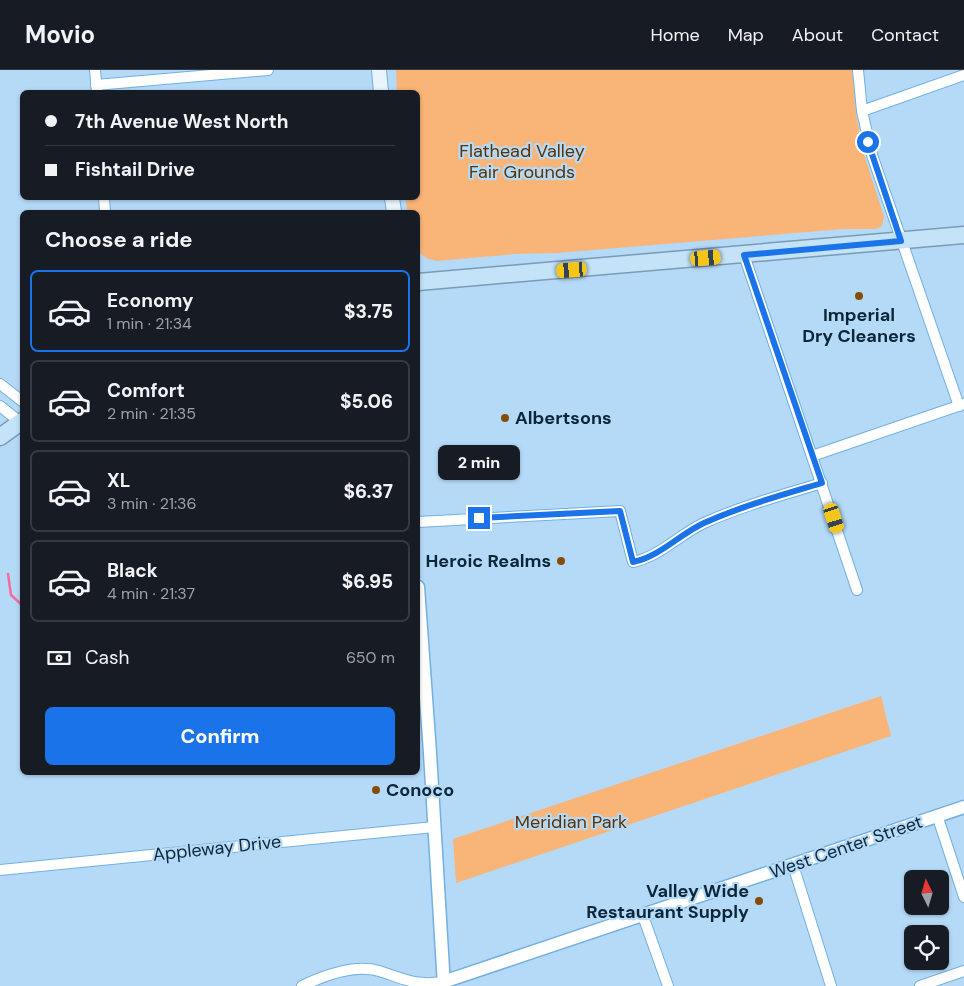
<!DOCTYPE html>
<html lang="en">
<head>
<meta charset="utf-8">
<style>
  :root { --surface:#171b24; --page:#20242c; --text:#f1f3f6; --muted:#9ea1a6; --line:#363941; --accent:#1a73e8 }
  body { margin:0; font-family:"DM Sans",sans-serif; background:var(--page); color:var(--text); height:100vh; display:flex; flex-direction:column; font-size:19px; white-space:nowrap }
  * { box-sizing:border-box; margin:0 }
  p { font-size:16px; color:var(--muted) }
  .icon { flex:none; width:28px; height:28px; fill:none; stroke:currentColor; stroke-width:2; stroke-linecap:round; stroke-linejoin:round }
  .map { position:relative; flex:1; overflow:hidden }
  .details { position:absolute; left:20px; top:140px; width:400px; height:565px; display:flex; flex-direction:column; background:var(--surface); border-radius:8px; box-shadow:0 1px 4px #0004 }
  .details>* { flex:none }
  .top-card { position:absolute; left:20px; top:20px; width:400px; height:110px; border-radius:8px; box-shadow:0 1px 4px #0004; display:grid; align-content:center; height:110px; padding:0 25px; background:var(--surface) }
  .needle { width:32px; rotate:355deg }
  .fabs { position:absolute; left:904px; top:800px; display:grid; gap:10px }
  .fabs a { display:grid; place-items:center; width:45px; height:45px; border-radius:8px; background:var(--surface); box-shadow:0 1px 4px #0004; font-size:25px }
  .end { position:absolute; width:22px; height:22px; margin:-11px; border:6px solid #1a73e8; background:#fff; box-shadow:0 0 0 2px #fff }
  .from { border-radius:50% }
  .bubble { position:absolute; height:35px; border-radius:8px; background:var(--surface); box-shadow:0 1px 4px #0004; font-size:16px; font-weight:800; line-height:35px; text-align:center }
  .car { position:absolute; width:15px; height:30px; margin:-15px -8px; border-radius:6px; box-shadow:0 0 4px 1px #0007; background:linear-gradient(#f5c518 24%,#345 0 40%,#f5c518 0 76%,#345 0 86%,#f5c518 0) }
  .top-card b { display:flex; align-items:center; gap:18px; height:48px; font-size:19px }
  .top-card b+b { border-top:1px solid var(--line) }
  .top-card i { width:12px; height:12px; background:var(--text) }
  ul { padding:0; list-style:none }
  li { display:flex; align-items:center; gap:15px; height:82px; margin:0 10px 8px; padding:0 15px; border:2px solid var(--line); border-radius:8px }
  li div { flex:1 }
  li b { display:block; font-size:19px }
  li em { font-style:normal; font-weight:800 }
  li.selected { border-color:var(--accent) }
  li>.icon { width:45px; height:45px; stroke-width:1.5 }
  h2 { padding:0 25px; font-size:22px; line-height:60px }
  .pay { display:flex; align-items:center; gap:12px; height:55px; padding:0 25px; font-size:19px }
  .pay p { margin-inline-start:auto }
  .primary-button { display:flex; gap:10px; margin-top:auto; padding:10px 25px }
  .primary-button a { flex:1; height:58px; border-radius:8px; background:var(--accent); color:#fff; font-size:20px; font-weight:800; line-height:58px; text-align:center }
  header { display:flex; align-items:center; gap:30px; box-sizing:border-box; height:70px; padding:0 25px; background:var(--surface); border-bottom:1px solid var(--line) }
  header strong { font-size:24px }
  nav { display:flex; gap:28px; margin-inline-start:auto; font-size:18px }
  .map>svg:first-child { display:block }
  .green { fill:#f9b477 }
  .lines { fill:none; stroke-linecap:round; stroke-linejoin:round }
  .stream { stroke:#f36d99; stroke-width:2.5 }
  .minor-casing { stroke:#71b0df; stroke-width:12 }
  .tertiary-casing { stroke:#71b0df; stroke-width:15 }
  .secondary-casing { stroke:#71b0df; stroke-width:16 }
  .trunk-casing { stroke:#7a9bb4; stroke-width:19 }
  .minor { stroke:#fff; stroke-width:10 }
  .tertiary { stroke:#fff; stroke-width:12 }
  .secondary { stroke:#e9f4fc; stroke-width:14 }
  .trunk { stroke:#c4e2f8; stroke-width:16 }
  .route { stroke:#1a73e8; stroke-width:6 }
  .poi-dot { fill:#874c04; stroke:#b5daf8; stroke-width:2 }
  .labels { text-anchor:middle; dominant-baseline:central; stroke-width:4.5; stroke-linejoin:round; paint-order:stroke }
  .park-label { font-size:18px; fill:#593103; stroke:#b5daf8 }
  .poi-label { font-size:18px; font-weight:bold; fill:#0b2638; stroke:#b5daf8; text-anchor:start }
  .street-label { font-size:18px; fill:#0b2638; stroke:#b5daf8 }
</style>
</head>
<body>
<header>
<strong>Movio</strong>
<nav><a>Home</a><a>Map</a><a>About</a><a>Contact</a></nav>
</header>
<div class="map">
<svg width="964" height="916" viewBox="0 0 964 916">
  <rect width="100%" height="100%" fill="#b5daf8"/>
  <g class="green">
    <polygon points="396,0 852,0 856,43 862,78 884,147 882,156 876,159 844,159 557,183 515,184 437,191 428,189 418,182 418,142 407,142 406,128 418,128 418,22 397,22"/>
    <polygon points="881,626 891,666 456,813 453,769"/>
  </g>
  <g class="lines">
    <polyline class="stream" points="8,504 11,525 22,535"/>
    <defs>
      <g id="minor">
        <polyline points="95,0 97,22"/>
        <polyline points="858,0 862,41 872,85 959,336"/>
        <polyline points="96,15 268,0"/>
        <polyline points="862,41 964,5"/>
        <polyline points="104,128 105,142"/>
        <polyline points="744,185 857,520"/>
        <polyline points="0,314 22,331"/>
        <polyline points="0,336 20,352"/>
        <polyline points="812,386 964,334"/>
        <path d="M418,452L620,441L633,492C659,487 680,464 704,453C742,436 782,425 822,413"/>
        <polyline points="937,745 964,827"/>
        <polyline points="793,795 831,916"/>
        <polyline points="0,800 434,757"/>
        <polyline points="643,846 668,916"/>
        <path d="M302,916C323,906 355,894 379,901C405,909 414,916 443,912"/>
        <polyline points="920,916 964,901"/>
      </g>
      <g id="tertiary">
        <polyline points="418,517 430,683 444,916"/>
        <polyline points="443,912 964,737"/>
      </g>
      <g id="secondary">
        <polyline points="379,0 381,22"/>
        <polyline points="392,128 394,142"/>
      </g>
      <g id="trunk">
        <polyline points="418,212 964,165"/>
        <polyline points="0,367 22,351"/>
      </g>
    </defs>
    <use href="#minor" class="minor-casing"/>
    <use href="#tertiary" class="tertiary-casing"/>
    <use href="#secondary" class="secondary-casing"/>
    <use href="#trunk" class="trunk-casing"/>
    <use href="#minor" class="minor"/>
    <use href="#tertiary" class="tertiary"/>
    <use href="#secondary" class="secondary"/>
    <use href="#trunk" class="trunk"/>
  </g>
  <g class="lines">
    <path class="route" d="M479,448L620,441L633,492C659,487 680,464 704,453C742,436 782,425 822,413L744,185L901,171L868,72"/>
  </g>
  <g class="poi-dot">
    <circle cx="859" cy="226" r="5"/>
    <circle cx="505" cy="348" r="5"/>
    <circle cx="561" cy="491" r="5"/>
    <circle cx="376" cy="720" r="5"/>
    <circle cx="759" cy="831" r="5"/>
  </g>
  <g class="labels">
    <g class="park-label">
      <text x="522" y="81">Flathead Valley<tspan x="522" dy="21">Fair Grounds</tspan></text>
      <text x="571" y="752">Meridian Park</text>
    </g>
    <g class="poi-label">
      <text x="859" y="245" text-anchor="middle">Imperial<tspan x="859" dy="21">Dry Cleaners</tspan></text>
      <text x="515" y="348">Albertsons</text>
      <text x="551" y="491" text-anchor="end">Heroic Realms</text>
      <text x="386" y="720">Conoco</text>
      <text x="749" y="821" text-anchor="end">Valley Wide<tspan x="749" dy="21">Restaurant Supply</tspan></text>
    </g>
    <g class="street-label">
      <text transform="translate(846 777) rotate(-19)">West Center Street</text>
      <text transform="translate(217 778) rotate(-6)">Appleway Drive</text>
    </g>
  </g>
</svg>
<div class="fabs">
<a><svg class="needle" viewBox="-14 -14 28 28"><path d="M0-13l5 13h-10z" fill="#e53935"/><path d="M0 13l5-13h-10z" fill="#9ea1a6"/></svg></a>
<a><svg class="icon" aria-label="locate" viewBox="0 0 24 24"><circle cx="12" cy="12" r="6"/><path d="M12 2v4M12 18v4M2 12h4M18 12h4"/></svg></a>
</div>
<i class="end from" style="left:868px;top:72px"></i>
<i class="end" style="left:479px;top:448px"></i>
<div class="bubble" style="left:438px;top:375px;width:82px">2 min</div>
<i class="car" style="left:706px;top:188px;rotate:85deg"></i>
<i class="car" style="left:572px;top:200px;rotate:266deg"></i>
<i class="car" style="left:834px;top:448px;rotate:162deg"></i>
<div class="top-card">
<b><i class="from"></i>7th Avenue West North</b>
<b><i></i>Fishtail Drive</b>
</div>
<section class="details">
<h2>Choose a ride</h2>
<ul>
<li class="selected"><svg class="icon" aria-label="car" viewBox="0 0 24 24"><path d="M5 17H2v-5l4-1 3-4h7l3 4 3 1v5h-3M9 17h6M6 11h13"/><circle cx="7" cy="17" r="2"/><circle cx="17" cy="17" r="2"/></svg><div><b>Economy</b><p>1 min · 21:34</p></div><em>$3.75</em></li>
<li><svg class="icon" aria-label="car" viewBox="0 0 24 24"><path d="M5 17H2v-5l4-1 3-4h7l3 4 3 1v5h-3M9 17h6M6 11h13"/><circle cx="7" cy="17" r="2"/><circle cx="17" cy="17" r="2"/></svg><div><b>Comfort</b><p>2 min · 21:35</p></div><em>$5.06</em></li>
<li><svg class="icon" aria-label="car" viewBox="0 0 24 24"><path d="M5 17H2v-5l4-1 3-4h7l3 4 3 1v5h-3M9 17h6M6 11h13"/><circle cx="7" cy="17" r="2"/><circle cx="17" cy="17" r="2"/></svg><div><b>XL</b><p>3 min · 21:36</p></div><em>$6.37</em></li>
<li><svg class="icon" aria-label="car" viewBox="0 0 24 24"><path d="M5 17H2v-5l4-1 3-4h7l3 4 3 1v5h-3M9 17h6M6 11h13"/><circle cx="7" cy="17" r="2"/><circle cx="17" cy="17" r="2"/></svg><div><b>Black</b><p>4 min · 21:37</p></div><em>$6.95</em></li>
</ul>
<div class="pay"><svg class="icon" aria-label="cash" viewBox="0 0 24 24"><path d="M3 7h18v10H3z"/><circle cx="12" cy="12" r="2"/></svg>Cash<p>650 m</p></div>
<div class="primary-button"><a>Confirm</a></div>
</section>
</div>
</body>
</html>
